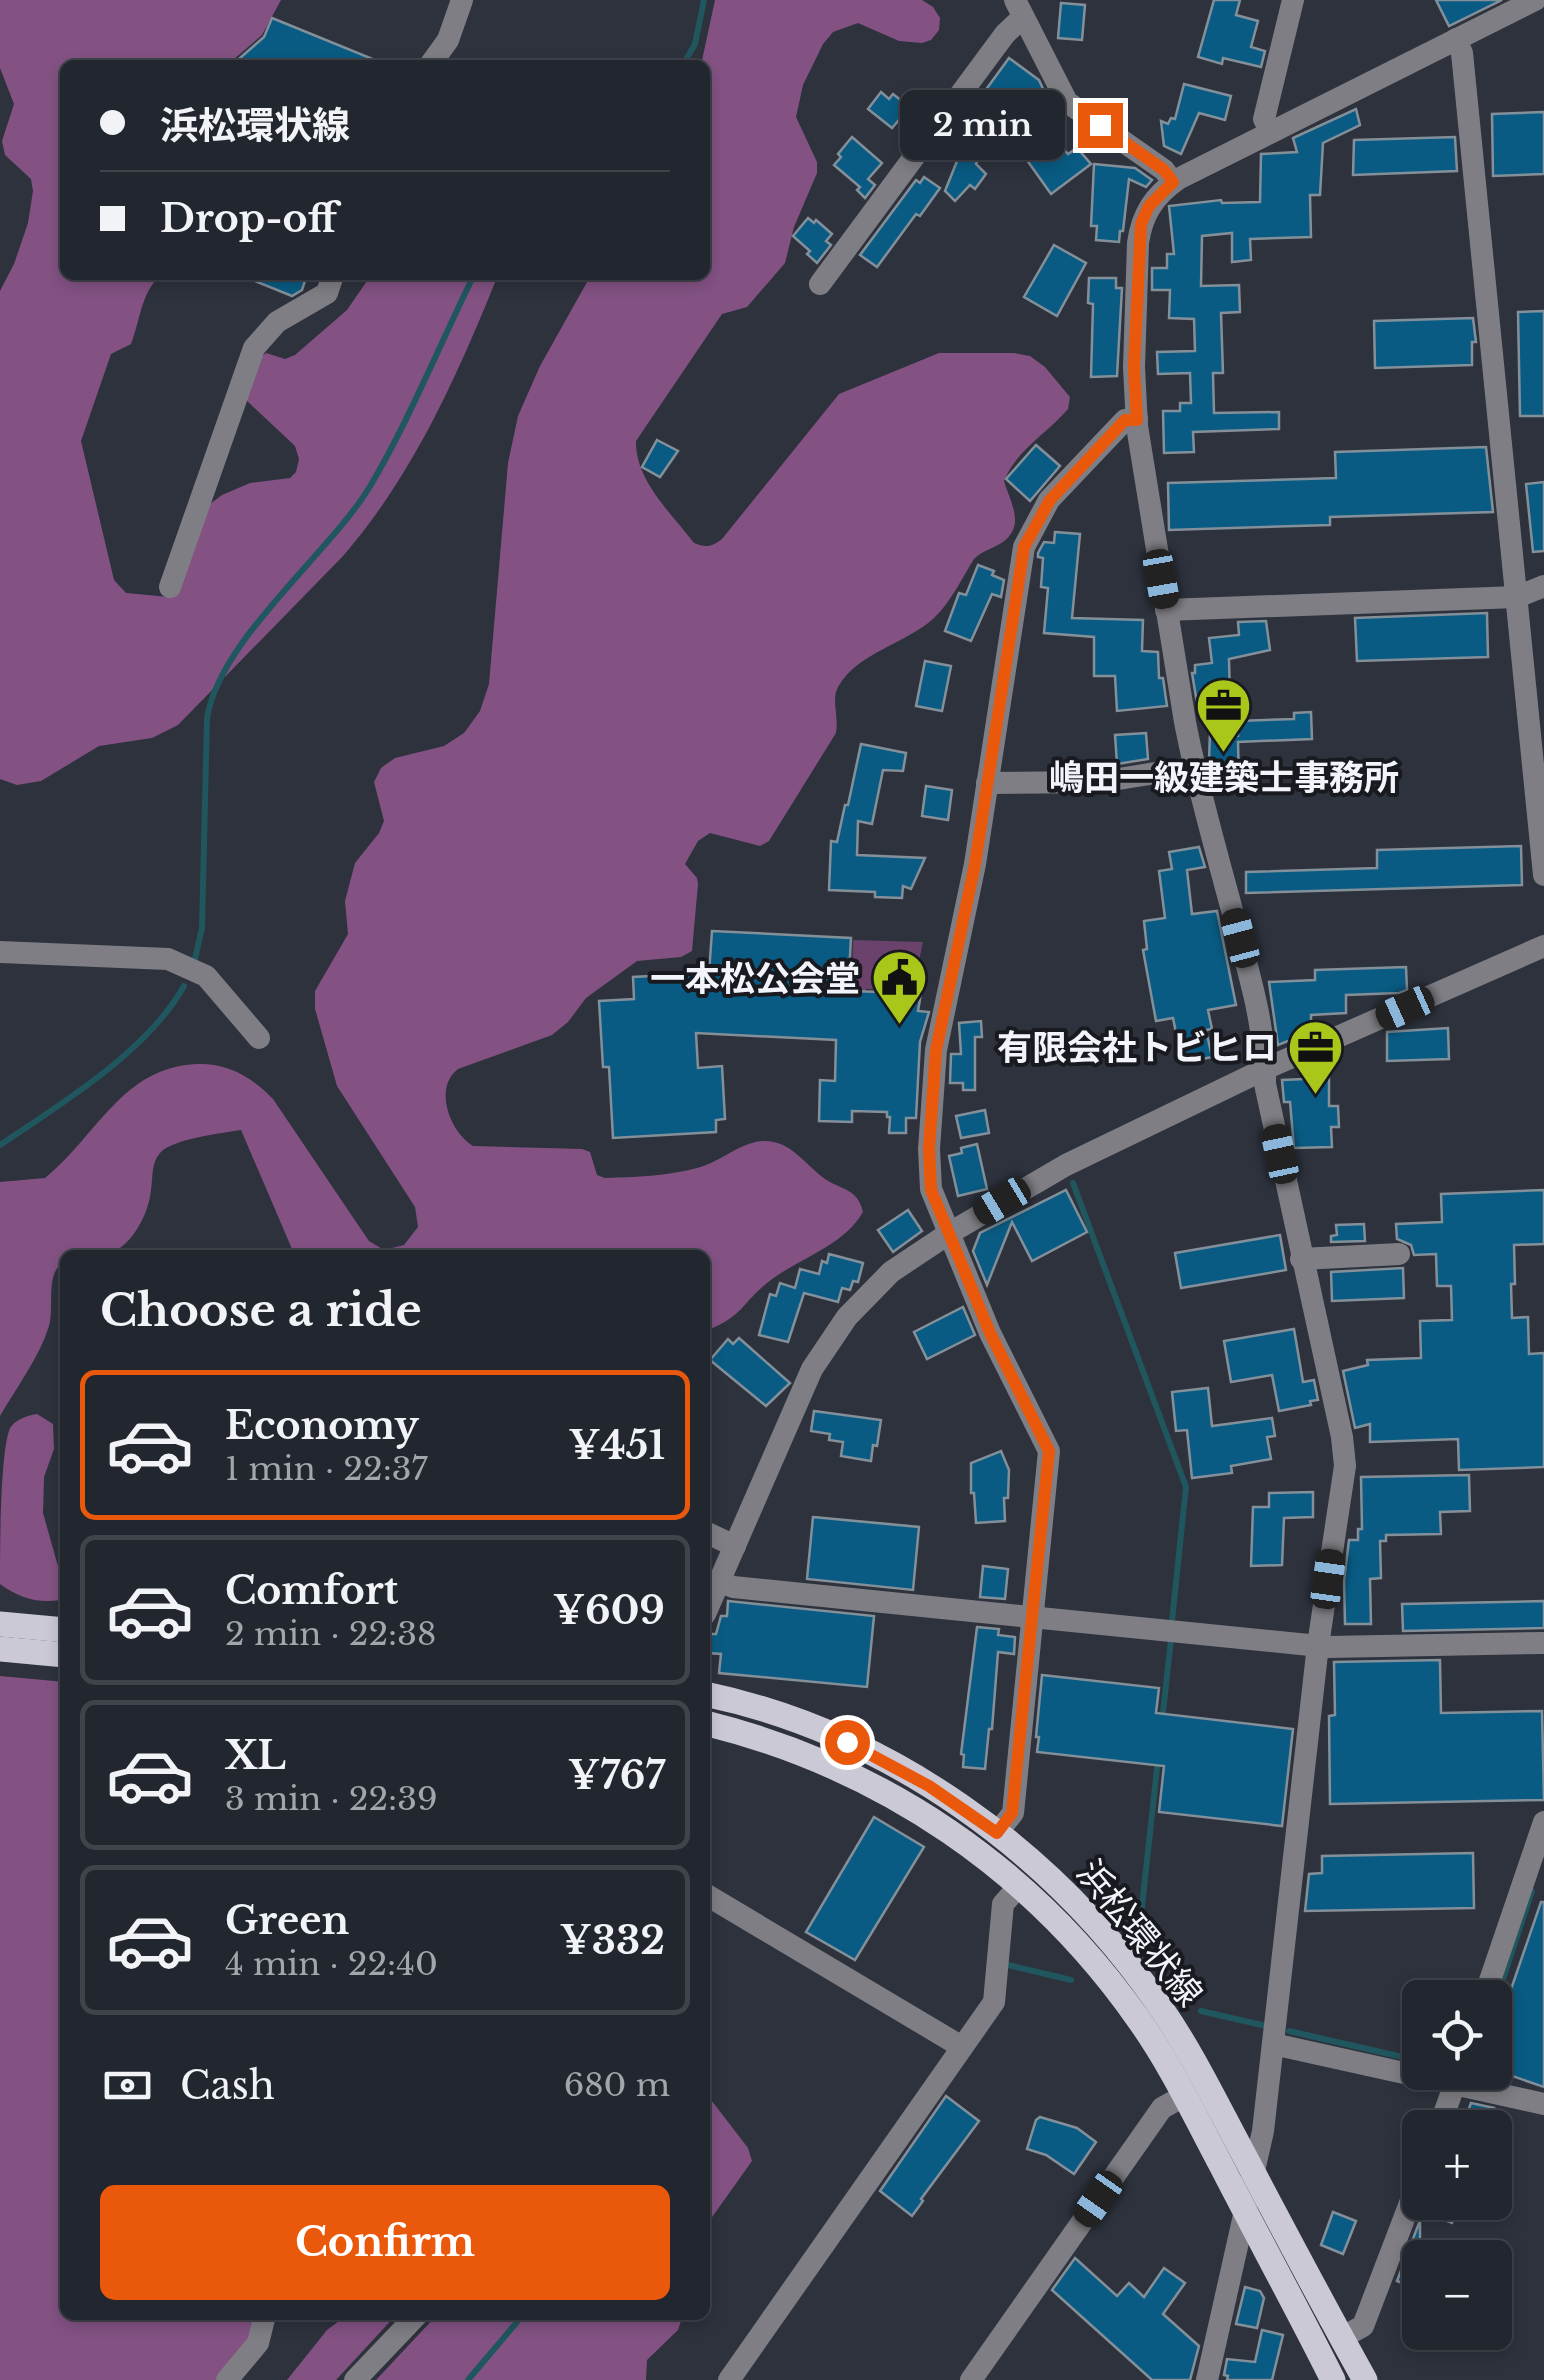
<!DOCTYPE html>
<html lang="en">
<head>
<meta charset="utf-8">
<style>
  :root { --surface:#22262e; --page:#2a2e36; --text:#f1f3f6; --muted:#a2a5aa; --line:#3f434a; --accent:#ea580c }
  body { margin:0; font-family:"Libre Baskerville","Noto Sans JP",serif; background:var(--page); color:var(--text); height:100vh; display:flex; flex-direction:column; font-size:38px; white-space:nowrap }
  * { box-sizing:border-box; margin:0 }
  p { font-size:32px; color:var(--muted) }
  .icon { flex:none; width:55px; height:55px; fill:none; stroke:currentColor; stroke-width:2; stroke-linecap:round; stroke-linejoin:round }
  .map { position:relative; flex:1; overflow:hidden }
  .sheet { position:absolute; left:60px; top:1250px; width:650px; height:1070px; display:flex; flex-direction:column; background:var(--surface); border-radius:15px; box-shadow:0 5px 15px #0003,0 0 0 2px var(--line) }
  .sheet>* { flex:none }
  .hud { position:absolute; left:60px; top:60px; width:650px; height:220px; border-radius:15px; box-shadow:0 5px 15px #0003,0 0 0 2px var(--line); display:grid; align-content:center; height:220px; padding:0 40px; background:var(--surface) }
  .tools { position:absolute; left:1402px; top:1980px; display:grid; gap:20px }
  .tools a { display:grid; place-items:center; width:110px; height:110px; border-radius:15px; background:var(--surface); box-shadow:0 5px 15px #0003,0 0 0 2px var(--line); font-size:50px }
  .end { position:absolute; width:45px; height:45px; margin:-22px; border:12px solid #ea580c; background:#fff; box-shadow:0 0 0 5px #fff }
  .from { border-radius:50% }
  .bubble { position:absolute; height:70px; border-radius:15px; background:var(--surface); box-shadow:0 5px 15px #0003,0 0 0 2px var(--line); font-size:32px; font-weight:700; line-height:70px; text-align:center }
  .car { position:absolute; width:30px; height:60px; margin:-30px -15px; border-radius:12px; box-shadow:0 0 8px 2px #0007; background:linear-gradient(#222 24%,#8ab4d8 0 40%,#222 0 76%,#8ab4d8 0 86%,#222 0) }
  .hud b { display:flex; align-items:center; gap:35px; height:95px; font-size:38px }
  .hud b+b { border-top:2px solid var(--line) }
  .hud i { width:25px; height:25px; background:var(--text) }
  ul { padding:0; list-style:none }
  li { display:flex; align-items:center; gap:30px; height:150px; margin:0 20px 15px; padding:0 20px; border:5px solid var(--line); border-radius:15px }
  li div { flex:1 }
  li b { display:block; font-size:38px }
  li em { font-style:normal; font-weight:700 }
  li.active { border-color:var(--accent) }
  li>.icon { width:90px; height:90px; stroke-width:1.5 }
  h2 { padding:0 40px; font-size:45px; line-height:120px }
  .pay { display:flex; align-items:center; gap:25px; height:110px; padding:0 40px; font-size:38px }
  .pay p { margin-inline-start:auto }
  .primary-button { display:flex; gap:20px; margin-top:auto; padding:20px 40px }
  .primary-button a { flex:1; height:115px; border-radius:15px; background:var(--accent); color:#fff; font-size:40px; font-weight:700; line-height:115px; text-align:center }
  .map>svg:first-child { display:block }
  .green { fill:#6b426b }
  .forest { fill:#835283 }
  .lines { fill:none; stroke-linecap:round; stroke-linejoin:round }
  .stream { stroke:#20565e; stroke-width:6 }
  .building { fill:#095b83; stroke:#83909a; stroke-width:2.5 }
  .minor { stroke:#7f7e84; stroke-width:22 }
  .major { stroke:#ccc9d6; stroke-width:25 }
  .route { stroke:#ea580c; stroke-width:12 }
  .labels { text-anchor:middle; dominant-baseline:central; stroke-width:8; stroke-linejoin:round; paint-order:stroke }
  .poi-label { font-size:35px; font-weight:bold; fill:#f1f4fb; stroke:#181a1f; text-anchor:end }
  .street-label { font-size:35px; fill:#f1f4fb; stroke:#181a1f }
</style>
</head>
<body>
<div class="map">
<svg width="1544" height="2380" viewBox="0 0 1544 2380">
  <rect width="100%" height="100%" fill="#2d323d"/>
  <polygon class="green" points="853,940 923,942 913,990 866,989 865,1001 851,1000"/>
  <g class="forest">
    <path d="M0,0H281L262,35L227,65H65V275H160C140,296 141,318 131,344L111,354L81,441L114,580L126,593L169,597L210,504L222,495L250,483L290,478L296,472L299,459L295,446L246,400L258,359L266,353L285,359L295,355L347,310L371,275H498C458,374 414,474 343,556L178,725L152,738L99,746L41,781L17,785L0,779V291L14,264L28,223L33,191L31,179L5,155L2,141L14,104L0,68Z"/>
    <path d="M715,0H922L933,7L940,18L939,30L931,40L922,43L899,41L858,23L833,32L823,44L803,85L796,117L817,162V173L794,227L785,263L747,307L722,314L636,441C635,480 671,513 694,543C706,548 712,547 722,539L839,394L939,353H1014L1030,356L1045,367L1070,397L1068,409C1047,434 1017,449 1004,481C1010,502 1026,525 1003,542C993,549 983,550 974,559C962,578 951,602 934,618C906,644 858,652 838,687C831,700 839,716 836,733L769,841L760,846L710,833L698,841L685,864L697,878L698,884L692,951L681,957L637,961L586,998L568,1022L552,1035L458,1069C433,1088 450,1132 473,1146L582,1149L590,1152L597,1175L605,1178C636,1177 667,1176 697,1168C726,1161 750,1130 783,1145C799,1153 811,1169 825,1179C842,1190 858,1189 863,1212C843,1247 798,1258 767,1283C740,1305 743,1317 705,1331V1255H291L292,1249L241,1130C222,1133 172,1139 160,1153C151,1163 153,1178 151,1190C149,1214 130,1251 104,1255C92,1257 77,1255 65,1255V1261C44,1273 55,1305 49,1326C39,1358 16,1388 0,1416V1182L45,1178C97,1136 122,1067 197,1064C228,1063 252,1077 273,1099L369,1241L384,1250L404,1245L418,1227L415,1207L337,1086L315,1009V991L348,934L345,901L355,863L379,833L384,821L374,782L381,768L395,758L444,746L464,733L480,711L489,684L508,463L518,416L540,366L591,275H705V65H701Z"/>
    <path d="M37,1414L53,1424L54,1449L44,1477L43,1513L63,1584L60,1600C38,1604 17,1597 0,1584C0,1549 0,1453 10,1428C16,1419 26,1416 37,1414Z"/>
    <polygon points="0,1676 65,1682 65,2315 257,2315 255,2331 219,2380 0,2380"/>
    <polygon points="705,2092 748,2148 752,2161 705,2227"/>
    <polygon points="347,2315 396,2315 336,2380 287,2380 327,2330"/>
    <polygon points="437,2315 683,2315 678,2330 647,2360 646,2380 376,2380"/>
  </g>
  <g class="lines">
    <g class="stream">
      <polyline points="683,65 695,44 704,0"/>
      <path d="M195,959L202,928L207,718C220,639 327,556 369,488C408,423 440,344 474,275"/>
      <path d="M0,1145C61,1104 148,1051 184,986"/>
      <polyline points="1073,1183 1186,1487 1172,1621"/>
      <polyline points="1162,1722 1171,1639"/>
      <polyline points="1139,1934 1158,1759"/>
      <polyline points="1008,1965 1071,1980"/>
      <polyline points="1495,2003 1532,1891"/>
      <polyline points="1201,2011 1266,2026"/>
      <polyline points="1289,2031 1420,2061"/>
      <polyline points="468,2380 523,2315"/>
    </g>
  </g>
  <g class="building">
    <polygon points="1214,0 1240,0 1236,15 1258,21 1251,47 1265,51 1261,67 1223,58 1222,64 1198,57"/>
    <polygon points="1436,0 1502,0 1449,26"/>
    <polygon points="1061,3 1085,5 1082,40 1058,38"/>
    <polygon points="272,18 385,64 385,65 232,65 264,37"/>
    <polygon points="1009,58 1039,80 1045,93 1038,103 1022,91 998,124 993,121 976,164 986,174 975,189 970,185 955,201 945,191 978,109 974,106"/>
    <polygon points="1184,84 1231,96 1225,120 1199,113 1181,154 1164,146 1161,121 1168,124 1171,118 1175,119"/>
    <polygon points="881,92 889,99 893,94 913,110 902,124 898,121 892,128 868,109"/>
    <polygon points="1356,109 1360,125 1323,143 1320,195 1310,195 1311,237 1250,239 1251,260 1232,262 1232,233 1202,236 1201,286 1239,285 1240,312 1221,313 1223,373 1213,373 1214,413 1279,412 1279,429 1193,432 1194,452 1164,453 1163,411 1180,411 1180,403 1191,403 1190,373 1158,374 1157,352 1195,351 1194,319 1169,318 1170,290 1152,290 1152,268 1167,268 1167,254 1174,254 1169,206 1221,200 1222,203 1260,202 1261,154 1297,152 1293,138"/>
    <polygon points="1544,112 1544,174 1493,176 1492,114"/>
    <polygon points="1051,134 1068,154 1077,148 1091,164 1051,194 1024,156"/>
    <polygon points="852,137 882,163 868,179 875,185 865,198 857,190 860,187 834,165 841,157 838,154"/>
    <polygon points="1455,137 1457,171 1353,175 1354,140"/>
    <polygon points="1094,164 1135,168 1152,180 1146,187 1129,179 1123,231 1120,231 1119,242 1096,240 1097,226 1091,226"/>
    <polygon points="924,177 940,188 920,216 916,214 877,267 860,255 916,180 920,183"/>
    <polygon points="808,218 814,223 816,220 832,234 826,241 831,245 817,263 807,254 810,251 793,236"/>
    <polygon points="1054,245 1086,263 1057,316 1024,297"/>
    <polygon points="240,275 307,275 302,290 292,296"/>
    <polygon points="1089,278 1116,278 1116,288 1122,288 1117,376 1091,377 1093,304 1088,303"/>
    <polygon points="1544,311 1544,416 1520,416 1518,312"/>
    <polygon points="1473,318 1476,342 1472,342 1472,365 1375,368 1374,321"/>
    <polygon points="657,440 678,451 660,477 642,467"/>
    <polygon points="1036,445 1060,466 1030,501 1006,479"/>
    <polygon points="1486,447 1493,512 1330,517 1330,525 1169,530 1168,483 1336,478 1335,452"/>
    <polygon points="1544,482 1544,551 1533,552 1526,484"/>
    <polygon points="1055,532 1080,534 1072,618 1143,620 1142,651 1158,652 1159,678 1163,678 1167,706 1117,711 1115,676 1094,676 1094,637 1044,633 1048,588 1041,587 1043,558 1038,557 1038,553 1044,542 1054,543"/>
    <polygon points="978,565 994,571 992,575 1004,580 1001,597 992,594 971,641 945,631 959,593 966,595"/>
    <polygon points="1487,613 1488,657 1357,661 1355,618"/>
    <polygon points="1266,621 1270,650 1229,659 1230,700 1197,703 1192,673 1195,673 1195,665 1212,663 1209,638 1239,635 1238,622"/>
    <polygon points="925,661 951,666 942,711 916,706"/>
    <polygon points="1311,712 1312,739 1238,742 1239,778 1213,779 1209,762 1210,731 1237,730 1238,737 1238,721 1294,719 1294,713"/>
    <polygon points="1146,733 1148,759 1117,764 1115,735"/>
    <polygon points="861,744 906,753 903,771 883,770 872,824 858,821 857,855 925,858 911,889 903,886 902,898 875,897 875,892 829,890 831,841 837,842 845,805 848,805"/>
    <polygon points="926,786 952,790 948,820 922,816"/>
    <polygon points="1521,846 1522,885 1246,893 1246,872 1377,868 1377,850"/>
    <polygon points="1199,847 1205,867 1187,870 1192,914 1217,911 1236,1005 1208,1010 1212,1029 1206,1030 1212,1057 1182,1063 1173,1018 1156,1021 1143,950 1147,949 1144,921 1165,918 1159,871 1172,869 1169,852"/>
    <polygon points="712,931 851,938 848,991 921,993 918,1011 929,1012 920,1042 916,1118 906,1118 906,1133 889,1133 890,1117 887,1117 887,1112 852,1111 852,1122 819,1121 820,1080 835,1081 836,1040 696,1033 698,1068 722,1066 725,1119 716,1120 716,1132 613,1138 609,1067 603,1067 599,1001 634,999 633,977 709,973"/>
    <polygon points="1406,967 1407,990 1399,993 1346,995 1346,1013 1311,1015 1311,1032 1278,1045 1269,982 1315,980 1315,970"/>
    <polygon points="981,1021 982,1037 975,1037 975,1090 963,1090 963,1083 950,1083 951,1054 961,1054 959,1023"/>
    <polygon points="1448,1028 1449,1059 1387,1061 1387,1032"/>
    <polygon points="1329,1078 1329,1106 1338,1106 1339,1127 1331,1127 1332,1147 1294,1148 1290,1102 1284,1102 1282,1080"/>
    <polygon points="985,1110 989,1133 961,1138 956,1116"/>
    <polygon points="977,1144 987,1189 958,1196 949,1156 962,1153 961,1148"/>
    <polygon points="1066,1190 1087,1232 1032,1261 1012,1222 987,1285 973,1251 980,1233"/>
    <polygon points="1544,1190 1544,1244 1514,1245 1515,1284 1511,1284 1512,1318 1528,1317 1529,1354 1544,1353 1544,1467 1459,1470 1458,1439 1370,1442 1370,1424 1355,1428 1343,1371 1368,1365 1367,1360 1421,1358 1420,1321 1452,1320 1451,1286 1437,1286 1436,1254 1414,1255 1411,1245 1397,1239 1396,1224 1442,1222 1441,1194"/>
    <polygon points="908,1210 922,1231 893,1252 878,1230"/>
    <polygon points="1364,1224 1365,1241 1331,1242 1331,1236 1337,1235 1336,1225"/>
    <polygon points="1280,1235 1286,1270 1181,1288 1175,1253"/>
    <polygon points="829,1254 863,1263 858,1282 853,1281 850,1290 842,1288 838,1302 804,1293 788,1342 759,1335 770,1294 776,1296 780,1283 795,1288 800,1269 819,1274 822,1261 827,1263"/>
    <polygon points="1403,1268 1404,1298 1332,1301 1331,1272"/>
    <polygon points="963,1307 975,1335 927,1359 914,1332"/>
    <polygon points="1294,1329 1303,1382 1314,1380 1318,1400 1310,1401 1311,1405 1279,1411 1272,1375 1231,1382 1224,1341"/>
    <polygon points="739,1338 790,1383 766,1406 710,1360 728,1339 733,1344"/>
    <polygon points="1208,1388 1212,1426 1272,1418 1275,1436 1267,1437 1271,1459 1231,1466 1232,1473 1192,1478 1187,1430 1176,1431 1172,1392"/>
    <polygon points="814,1411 881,1420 877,1446 873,1445 871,1461 841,1456 843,1442 829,1440 830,1434 811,1431"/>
    <polygon points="1001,1451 1009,1470 1008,1498 1004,1498 1005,1521 976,1523 974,1493 971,1493 971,1463"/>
    <polygon points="1469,1475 1470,1511 1440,1512 1441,1534 1386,1535 1386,1541 1380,1541 1381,1578 1370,1579 1371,1624 1345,1624 1344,1581 1349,1540 1358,1540 1358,1529 1362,1529 1361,1477"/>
    <polygon points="1313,1492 1313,1517 1284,1518 1282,1565 1251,1566 1253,1507 1269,1507 1269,1493"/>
    <polygon points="813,1517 919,1527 913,1590 807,1579"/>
    <polygon points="983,1566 1008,1569 1005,1599 980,1597"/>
    <polygon points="728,1601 874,1616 867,1687 719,1673 721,1654 708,1653 710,1634 716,1634 721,1616 727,1616"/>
    <polygon points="1544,1601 1544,1628 1403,1631 1402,1604"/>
    <polygon points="977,1627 999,1629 998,1635 1015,1637 1014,1654 998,1652 992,1729 989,1729 985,1769 963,1767 964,1755 961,1754"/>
    <polygon points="1440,1660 1441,1713 1542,1711 1544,1800 1330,1804 1329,1716 1335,1715 1334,1662"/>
    <polygon points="1042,1675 1159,1688 1156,1713 1293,1729 1282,1826 1159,1812 1164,1766 1037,1752 1039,1737 1036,1737"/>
    <polygon points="874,1817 924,1847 855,1960 806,1932"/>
    <polygon points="1473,1853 1474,1908 1305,1911 1309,1874 1322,1873 1322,1856"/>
    <polygon points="1541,1902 1544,1902 1544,2087 1495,2070 1495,2036"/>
    <polygon points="946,2096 979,2121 921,2199 923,2201 912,2216 880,2191"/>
    <polygon points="1471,2103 1494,2108 1487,2128 1462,2128"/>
    <polygon points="1040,2117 1077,2128 1096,2142 1074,2174 1046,2155 1027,2149 1036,2120"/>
    <polygon points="1426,2202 1460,2202 1452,2223 1423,2212"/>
    <polygon points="1333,2212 1356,2221 1343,2254 1321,2245"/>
    <polygon points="1419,2223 1420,2223 1420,2290 1397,2281"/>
    <polygon points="1075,2258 1117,2296 1129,2283 1144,2297 1164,2268 1185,2283 1163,2314 1199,2346 1190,2380 1152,2380 1052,2290"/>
    <polygon points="1245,2287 1260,2291 1264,2298 1257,2328 1236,2324"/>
    <polygon points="1262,2330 1283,2335 1272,2380 1227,2380 1228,2376 1224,2375 1227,2359 1255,2362"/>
  </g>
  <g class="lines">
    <g class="minor">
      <polyline points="1015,0 1067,102 1164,170 1173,182"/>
      <polyline points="1456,39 1462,53 1544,875"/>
      <polyline points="430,65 448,40 462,0"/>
      <polyline points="1271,132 1264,119 1293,0"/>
      <polyline points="820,284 1005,34 1023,17"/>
      <polyline points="170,587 254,348 277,322 327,293 333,275"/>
      <polyline points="1166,610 1517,597 1544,586"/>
      <polyline points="987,783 1100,782 1193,767"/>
      <polyline points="0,952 168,959 206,976 259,1038"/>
      <polyline points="1301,1259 1399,1254"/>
      <polyline points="705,1532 735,1546"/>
      <polyline points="719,1581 733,1587 1329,1647 1544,1643"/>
      <polyline points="705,1614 812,1369 847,1317 891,1272 948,1234 1066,1165 1265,1069 1544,946"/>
      <polyline points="997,1833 1013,1813 1049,1451 990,1333 931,1189 929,1149 936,1050 975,864 1024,547 1049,500 1125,420 1137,419"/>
      <polyline points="705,1894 962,2047"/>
      <polyline points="1484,1998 1544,1822"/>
      <polyline points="1273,2044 1544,2104"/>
      <polyline points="1439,2128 1459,2072"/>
      <polyline points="1341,2338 1363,2326 1420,2177"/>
      <polyline points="227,2380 258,2343 265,2315"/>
      <polyline points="355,2380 417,2315"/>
      <polyline points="729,2380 994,2002 1003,1904 1020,1885"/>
      <polyline points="971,2380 1162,2108 1184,2096"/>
      <path d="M1207,2380L1263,2131L1318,1645L1345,1466L1342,1437L1265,1084C1266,1030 1250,977 1236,925C1218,857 1198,790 1185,722L1137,426L1134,367L1138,243C1142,214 1154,196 1178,179L1535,0"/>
    </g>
    <g class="major">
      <polyline points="0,1624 65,1630"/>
      <polyline points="0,1649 65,1655"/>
      <path d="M705,1694C890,1733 1056,1853 1161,2008C1193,2054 1217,2105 1243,2153C1283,2229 1323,2305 1365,2380"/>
      <path d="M705,1723C883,1767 1034,1870 1139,2020C1171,2065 1195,2116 1221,2165C1258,2237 1297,2308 1333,2380"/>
    </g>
  </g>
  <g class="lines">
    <polyline class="route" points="847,1742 929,1786 997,1833 1012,1813 1049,1451 990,1333 931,1190 929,1149 936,1050 975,864 1024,547 1050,500 1125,420 1137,420 1134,367 1141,224 1149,206 1173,182 1164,170 1100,125"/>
  </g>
  <defs>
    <symbol id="office-pin" viewBox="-11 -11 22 30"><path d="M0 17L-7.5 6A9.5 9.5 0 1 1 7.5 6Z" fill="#a9c71a" stroke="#181a1f"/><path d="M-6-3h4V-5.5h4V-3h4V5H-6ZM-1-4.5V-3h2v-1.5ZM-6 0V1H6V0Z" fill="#111"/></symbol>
    <symbol id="civic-pin" viewBox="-11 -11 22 30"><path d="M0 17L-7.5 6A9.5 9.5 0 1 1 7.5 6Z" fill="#a9c71a" stroke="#181a1f"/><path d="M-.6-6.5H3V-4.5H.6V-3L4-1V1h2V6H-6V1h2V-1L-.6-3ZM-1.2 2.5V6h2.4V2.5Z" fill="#111"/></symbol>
  </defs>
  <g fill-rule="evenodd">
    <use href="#office-pin" x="1192" y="674" width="63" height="86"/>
    <use href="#civic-pin" x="868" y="946" width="63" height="86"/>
    <use href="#office-pin" x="1284" y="1016" width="63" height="86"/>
  </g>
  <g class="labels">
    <g class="poi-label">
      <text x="1224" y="777" text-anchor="middle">嶋田一級建築士事務所</text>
      <text x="860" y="978">一本松公会堂</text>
      <text x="1277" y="1047">有限会社トビヒロ</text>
    </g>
    <g class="street-label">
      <text transform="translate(1140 1933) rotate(51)">浜松環状線</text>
    </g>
  </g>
</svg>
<div class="tools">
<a><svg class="icon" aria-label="locate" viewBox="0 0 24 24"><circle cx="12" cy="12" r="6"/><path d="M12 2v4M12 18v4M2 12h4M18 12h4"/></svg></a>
<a>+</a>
<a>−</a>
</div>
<i class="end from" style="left:847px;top:1742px"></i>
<i class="end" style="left:1100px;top:125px"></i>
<div class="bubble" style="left:900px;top:90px;width:165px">2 min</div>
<i class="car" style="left:1161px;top:579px;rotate:170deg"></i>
<i class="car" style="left:1240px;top:938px;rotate:345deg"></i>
<i class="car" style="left:1405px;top:1008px;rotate:246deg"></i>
<i class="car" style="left:1280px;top:1154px;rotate:348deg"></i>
<i class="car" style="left:1002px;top:1201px;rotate:239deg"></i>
<i class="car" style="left:1328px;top:1579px;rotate:8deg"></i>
<i class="car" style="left:1098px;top:2199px;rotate:215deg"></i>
<div class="hud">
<b><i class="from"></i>浜松環状線</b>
<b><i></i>Drop-off</b>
</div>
<section class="sheet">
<h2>Choose a ride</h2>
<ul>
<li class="active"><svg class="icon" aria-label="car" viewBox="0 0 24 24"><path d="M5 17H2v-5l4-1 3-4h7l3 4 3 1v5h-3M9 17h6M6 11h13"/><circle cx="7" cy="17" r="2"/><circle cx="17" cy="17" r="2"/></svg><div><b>Economy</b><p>1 min · 22:37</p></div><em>¥451</em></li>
<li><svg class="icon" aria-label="car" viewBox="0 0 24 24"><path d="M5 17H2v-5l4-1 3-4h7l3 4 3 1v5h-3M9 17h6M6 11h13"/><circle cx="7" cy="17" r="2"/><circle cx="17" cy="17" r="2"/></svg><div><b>Comfort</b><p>2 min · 22:38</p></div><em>¥609</em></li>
<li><svg class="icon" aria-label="car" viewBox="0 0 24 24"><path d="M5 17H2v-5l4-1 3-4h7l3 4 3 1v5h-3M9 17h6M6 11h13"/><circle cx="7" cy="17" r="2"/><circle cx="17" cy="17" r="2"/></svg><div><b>XL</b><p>3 min · 22:39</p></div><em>¥767</em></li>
<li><svg class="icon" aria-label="car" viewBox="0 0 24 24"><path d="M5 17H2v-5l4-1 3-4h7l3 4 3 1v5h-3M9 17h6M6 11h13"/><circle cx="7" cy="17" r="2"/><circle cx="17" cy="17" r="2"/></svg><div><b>Green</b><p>4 min · 22:40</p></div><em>¥332</em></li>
</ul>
<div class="pay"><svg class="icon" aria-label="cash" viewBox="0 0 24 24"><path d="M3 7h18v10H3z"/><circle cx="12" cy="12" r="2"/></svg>Cash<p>680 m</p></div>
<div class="primary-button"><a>Confirm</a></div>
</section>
</div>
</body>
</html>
